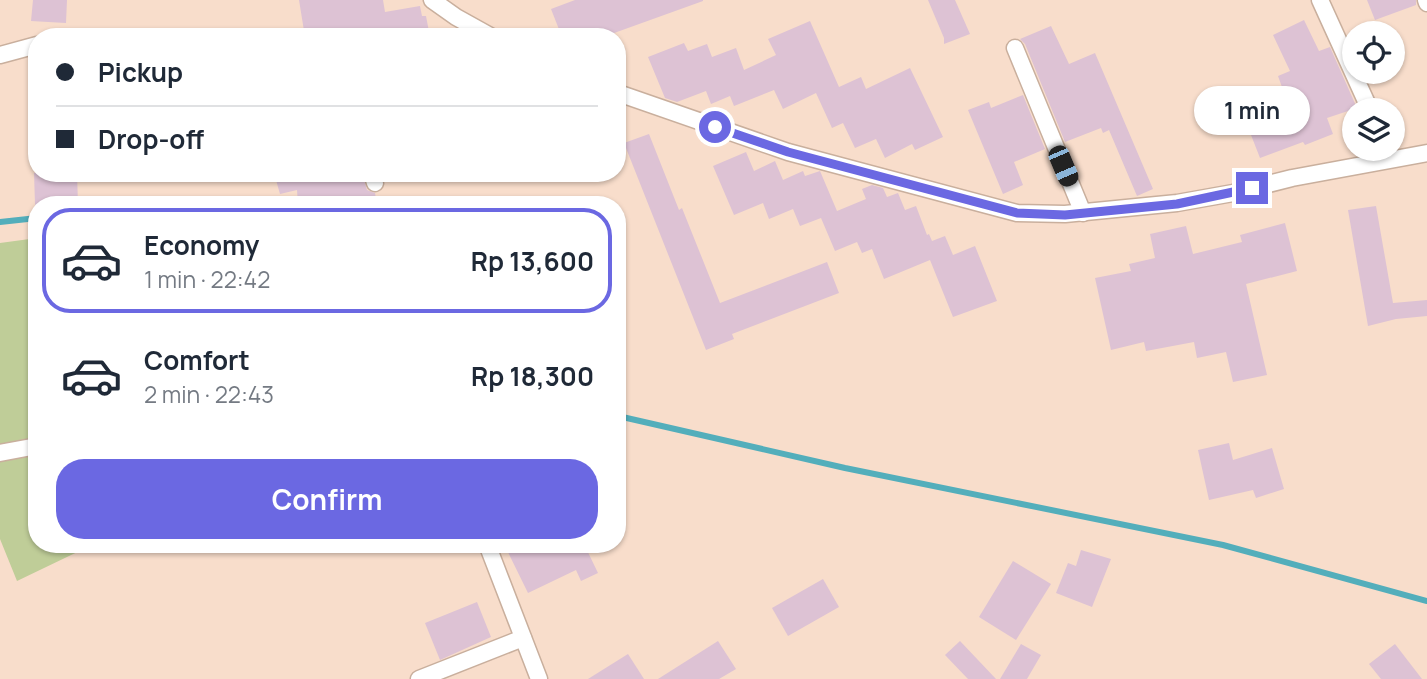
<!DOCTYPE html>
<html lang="en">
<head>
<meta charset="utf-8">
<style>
  :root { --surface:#fff; --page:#f6f6f7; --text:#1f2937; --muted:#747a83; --line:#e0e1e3; --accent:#6b68e2 }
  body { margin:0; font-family:Manrope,sans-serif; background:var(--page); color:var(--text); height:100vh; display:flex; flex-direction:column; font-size:26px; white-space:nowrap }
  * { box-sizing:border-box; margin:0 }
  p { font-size:23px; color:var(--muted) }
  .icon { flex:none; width:38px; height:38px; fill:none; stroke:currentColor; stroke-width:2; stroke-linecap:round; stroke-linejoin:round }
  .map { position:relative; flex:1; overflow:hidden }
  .drawer { position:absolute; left:28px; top:196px; width:598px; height:357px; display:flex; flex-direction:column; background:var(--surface); border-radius:28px; box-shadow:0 2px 5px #0004 }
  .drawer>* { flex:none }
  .guide { position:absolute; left:28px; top:28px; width:598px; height:154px; border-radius:28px; box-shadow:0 2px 5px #0004; display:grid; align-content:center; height:154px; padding:0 28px; background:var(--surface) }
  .controls { position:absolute; left:1342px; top:21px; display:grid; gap:14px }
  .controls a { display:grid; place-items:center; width:63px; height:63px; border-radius:50%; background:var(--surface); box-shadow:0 2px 5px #0004; font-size:35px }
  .end { position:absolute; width:32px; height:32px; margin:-16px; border:9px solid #6b68e2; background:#fff; box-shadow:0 0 0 4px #fff }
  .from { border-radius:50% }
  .bubble { position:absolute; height:49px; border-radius:24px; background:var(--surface); box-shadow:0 2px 5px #0004; font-size:23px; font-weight:700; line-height:49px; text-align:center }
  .car { position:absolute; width:21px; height:42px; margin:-21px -10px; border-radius:9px; box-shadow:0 0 5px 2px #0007; background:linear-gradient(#222 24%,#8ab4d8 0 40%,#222 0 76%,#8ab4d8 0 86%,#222 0) }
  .guide b { display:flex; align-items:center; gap:24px; height:66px; font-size:26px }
  .guide b+b { border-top:2px solid var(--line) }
  .guide i { width:18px; height:18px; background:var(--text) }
  ul { padding:12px 0 0; list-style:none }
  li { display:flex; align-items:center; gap:21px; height:105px; margin:0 14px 10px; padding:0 14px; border:4px solid transparent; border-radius:28px }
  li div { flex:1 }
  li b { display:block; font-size:26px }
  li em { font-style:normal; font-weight:700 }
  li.selected { border-color:var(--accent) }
  li>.icon { width:63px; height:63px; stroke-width:1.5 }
  .action { display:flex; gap:14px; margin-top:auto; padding:14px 28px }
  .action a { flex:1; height:80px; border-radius:28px; background:var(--accent); color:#fff; font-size:28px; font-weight:700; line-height:80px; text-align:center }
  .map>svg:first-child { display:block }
  .green { fill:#bfcd98 }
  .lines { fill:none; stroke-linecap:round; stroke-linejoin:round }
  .stream { stroke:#53aebb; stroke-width:6 }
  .building { fill:#ddc2d4 }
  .minor-casing { stroke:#c9af9d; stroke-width:19 }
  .minor { stroke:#fff; stroke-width:16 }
  .route { stroke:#6b68e2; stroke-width:9 }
</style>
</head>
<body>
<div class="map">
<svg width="1427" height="679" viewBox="0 0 1427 679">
  <rect width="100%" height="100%" fill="#f8ddcb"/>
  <polygon class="green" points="37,238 37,544 94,544 17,581 0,539 0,243"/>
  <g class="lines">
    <g class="stream">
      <polyline points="0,222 37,218"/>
      <polyline points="618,416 845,468 1223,545 1427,601"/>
    </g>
  </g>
  <g class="building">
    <polygon points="33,0 67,0 66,23 31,21"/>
    <polygon points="299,0 383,0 385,12 420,6 422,16 426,16 430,37 305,37"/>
    <polygon points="575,0 703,0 703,1 603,37 562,37 551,9"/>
    <polygon points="928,0 955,0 970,34 944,44 944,38"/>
    <polygon points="1367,0 1416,0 1416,5 1375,20"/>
    <polygon points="1304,20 1319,51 1330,47 1357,108 1327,118 1333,134 1305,145 1303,142 1260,158 1244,117 1287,101 1278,76 1290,71 1273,35"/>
    <polygon points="810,21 839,87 861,77 866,89 910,68 943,137 915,150 912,144 885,158 876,139 855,148 843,123 832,128 816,93 783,109 774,90 734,106 730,96 711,104 706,91 677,102 665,98 648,57 684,43 688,51 707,44 712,57 736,48 744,70 776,55 768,39"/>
    <polygon points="1051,26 1069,64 1095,53 1153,189 1137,196 1109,130 1103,133 1101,128 1065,142 1025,44 1020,39"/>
    <polygon points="1023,95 1045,149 1014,162 1023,185 1003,194 968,110 989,102 991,108"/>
    <polygon points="649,134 679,210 682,208 720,303 827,262 839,293 732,334 734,339 706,350 624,143"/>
    <polygon points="746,152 754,171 775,161 783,180 803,171 805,176 820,171 837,211 866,199 862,189 872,185 883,188 887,197 898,193 905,210 916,206 927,235 929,234 932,241 945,236 953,255 975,246 997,301 953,317 930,260 884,279 872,249 862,253 857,242 835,251 821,218 800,226 793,209 769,219 763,203 734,215 713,166"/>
    <polygon points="34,173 77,173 78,205 35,205"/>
    <polygon points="274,173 362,173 367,190 375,193 377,205 298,205 297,190 280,194"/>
    <polygon points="1376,206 1393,303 1427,300 1427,316 1396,319 1368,326 1348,210"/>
    <polygon points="1285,223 1297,271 1246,284 1267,375 1233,382 1226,352 1197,358 1194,342 1146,351 1144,342 1111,350 1095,278 1131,271 1129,264 1155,258 1150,234 1186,226 1193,254 1242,242 1240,235"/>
    <polygon points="1229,443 1233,460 1272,448 1284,489 1256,498 1253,490 1209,500 1198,450"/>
    <polygon points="504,544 584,544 598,573 581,581 576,570 528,593"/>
    <polygon points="1081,550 1111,559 1092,607 1056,593 1068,563 1076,566"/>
    <polygon points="1013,561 1051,584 1016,640 979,617"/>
    <polygon points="823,579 839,607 788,636 772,608"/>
    <polygon points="477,602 491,637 440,660 425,623"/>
    <polygon points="718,641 736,669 719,679 658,679"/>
    <polygon points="960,641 996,679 968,679 945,655"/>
    <polygon points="1021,644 1041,655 1027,679 1000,679"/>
    <polygon points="1395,644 1422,679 1381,679 1369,664"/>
    <polygon points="628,654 644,679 588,679"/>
  </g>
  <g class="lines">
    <defs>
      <g id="minor">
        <polyline points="432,0 456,17 492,37"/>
        <polyline points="1320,0 1370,110"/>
        <polyline points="1426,0 1427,3"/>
        <polyline points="1015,48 1083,213"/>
        <polyline points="0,55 37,45"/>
        <polyline points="618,93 788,152 1017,213 1065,214 1177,203 1233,193 1292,178 1427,153"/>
        <polyline points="372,173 375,183"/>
        <polyline points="0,453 37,446"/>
        <polyline points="487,544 539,679"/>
        <polyline points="419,679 523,638"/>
      </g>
    </defs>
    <use href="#minor" class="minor-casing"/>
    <use href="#minor" class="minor"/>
  </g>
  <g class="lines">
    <polyline class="route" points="715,127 788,152 1017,213 1065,215 1177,204 1252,188"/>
  </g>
</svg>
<div class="controls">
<a><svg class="icon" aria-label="locate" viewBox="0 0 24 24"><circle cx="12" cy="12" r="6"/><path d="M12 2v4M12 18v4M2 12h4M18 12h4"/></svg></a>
<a><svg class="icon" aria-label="layers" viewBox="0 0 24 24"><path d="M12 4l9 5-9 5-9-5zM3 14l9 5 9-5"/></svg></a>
</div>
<i class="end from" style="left:715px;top:127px"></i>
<i class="end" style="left:1252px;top:188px"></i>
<div class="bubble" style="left:1194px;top:86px;width:116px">1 min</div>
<i class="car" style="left:1063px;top:166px;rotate:157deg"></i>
<div class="guide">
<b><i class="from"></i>Pickup</b>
<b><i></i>Drop-off</b>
</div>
<section class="drawer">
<ul>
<li class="selected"><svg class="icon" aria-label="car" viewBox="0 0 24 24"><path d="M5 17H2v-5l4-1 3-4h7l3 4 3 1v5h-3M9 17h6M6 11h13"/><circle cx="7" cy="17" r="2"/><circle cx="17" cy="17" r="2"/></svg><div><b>Economy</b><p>1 min · 22:42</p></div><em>Rp 13,600</em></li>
<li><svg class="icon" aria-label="car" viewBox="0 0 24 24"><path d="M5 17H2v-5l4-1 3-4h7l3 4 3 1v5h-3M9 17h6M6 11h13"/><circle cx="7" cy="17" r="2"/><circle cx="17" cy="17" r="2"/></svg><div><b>Comfort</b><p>2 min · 22:43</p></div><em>Rp 18,300</em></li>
</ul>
<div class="action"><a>Confirm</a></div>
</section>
</div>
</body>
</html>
